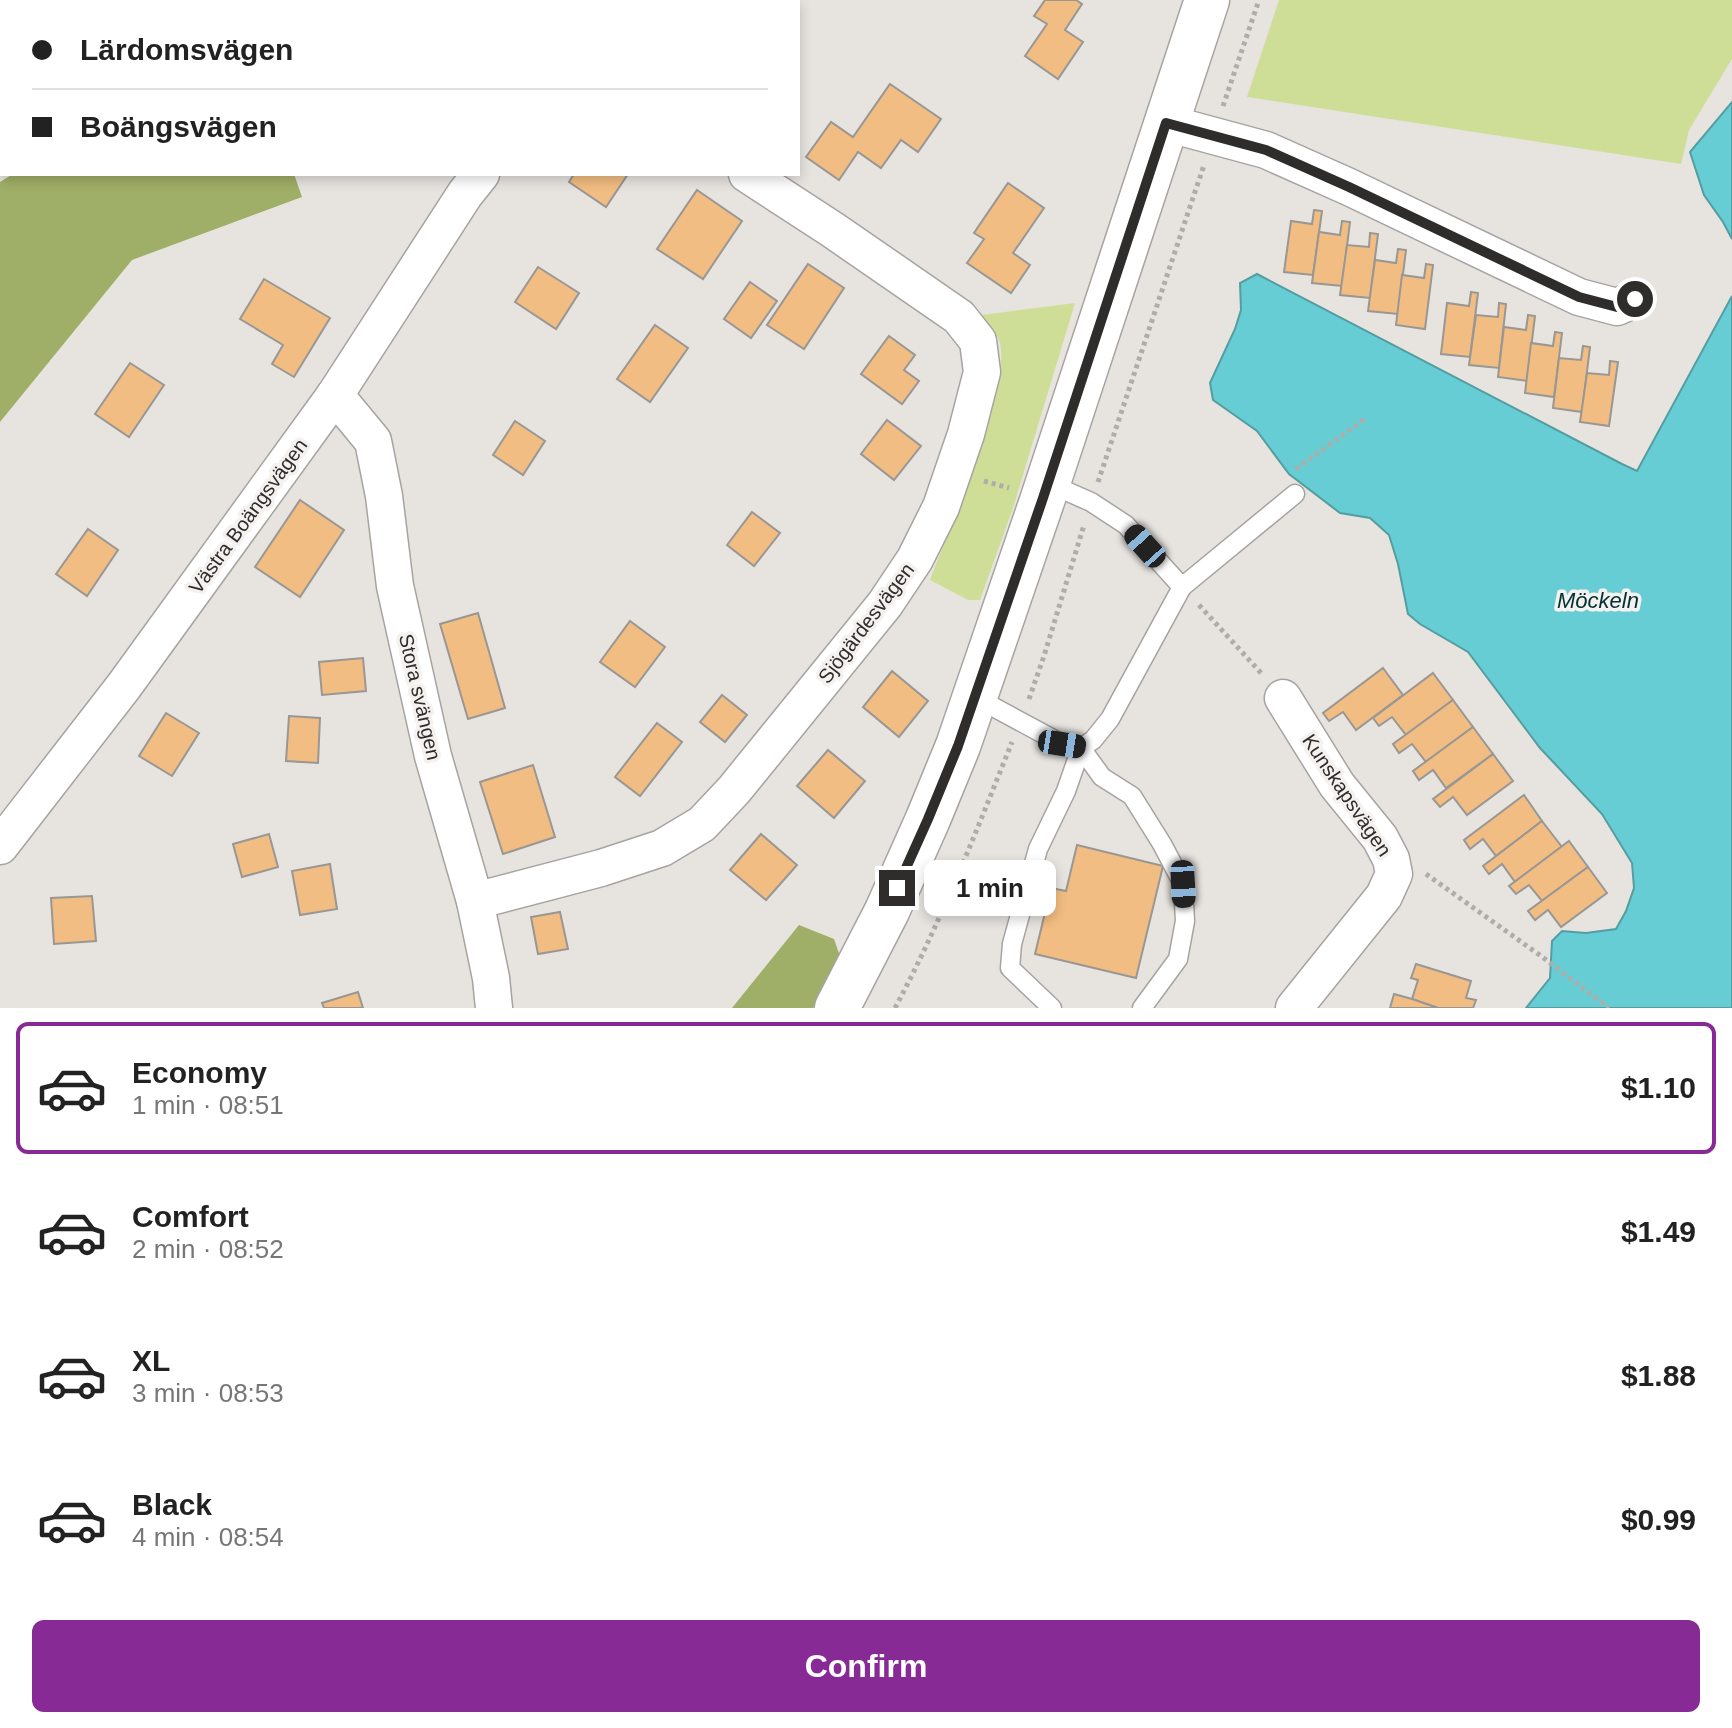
<!DOCTYPE html>
<html lang="en">
<head>
<meta charset="utf-8">
<style>
  :root { --surface:#fff; --page:#f6f6f6; --text:#222; --muted:#767676; --line:#e0e0e0; --accent:#872a95 }
  body { margin:0; font-family:Helvetica,sans-serif; background:var(--page); color:var(--text); height:100vh; display:flex; flex-direction:column; font-size:30px; white-space:nowrap }
  * { box-sizing:border-box; margin:0 }
  p { font-size:26px; color:var(--muted) }
  .icon { flex:none; width:44px; height:44px; fill:none; stroke:currentColor; stroke-width:2; stroke-linecap:round; stroke-linejoin:round }
  .map { position:relative; height:1008px; overflow:hidden }
  .sheet { display:flex; flex-direction:column; background:var(--surface); flex:1 }
  .sheet>* { flex:none }
  .guide { position:absolute; left:0px; top:0px; width:800px; height:176px; box-shadow:0 4px 12px #0003; display:grid; align-content:center; height:176px; padding:0 32px; background:var(--surface) }
  .end { position:absolute; width:36px; height:36px; margin:-18px; border:10px solid #2e2d2c; background:#fff; box-shadow:0 0 0 4px #fff }
  .from { border-radius:50% }
  .bubble { position:absolute; height:56px; border-radius:12px; background:var(--surface); box-shadow:0 4px 12px #0003; font-size:26px; font-weight:800; line-height:56px; text-align:center }
  .car { position:absolute; width:24px; height:48px; margin:-24px -12px; border-radius:10px; box-shadow:0 0 6px 2px #0007; background:linear-gradient(#222 24%,#8ab4d8 0 40%,#222 0 76%,#8ab4d8 0 86%,#222 0) }
  .guide b { display:flex; align-items:center; gap:28px; height:76px; font-size:30px }
  .guide b+b { border-top:2px solid var(--line) }
  .guide i { width:20px; height:20px; background:var(--text) }
  ul { padding:14px 0 0; list-style:none }
  li { display:flex; align-items:center; gap:24px; height:132px; margin:0 16px 12px; padding:0 16px; border:4px solid transparent; border-radius:12px }
  li div { flex:1 }
  li b { display:block; font-size:30px }
  li em { font-style:normal; font-weight:800 }
  li.selected { border-color:var(--accent) }
  li>.icon { width:72px; height:72px; stroke-width:1.5 }
  .button { display:flex; gap:16px; margin-top:auto; padding:16px 32px }
  .button a { flex:1; height:92px; border-radius:12px; background:var(--accent); color:#fff; font-size:32px; font-weight:800; line-height:92px; text-align:center }
  .map>svg:first-child { display:block }
  .green { fill:#cfde96 }
  .forest { fill:#a0af67 }
  .water { fill:#65cdd3; stroke:#549da1; stroke-width:2 }
  .building { fill:#f2bd82; stroke:#999794; stroke-width:2 }
  .lines { fill:none; stroke-linecap:round; stroke-linejoin:round }
  .service-casing { stroke:#a6a3a0; stroke-width:21 }
  .minor-casing { stroke:#a6a3a0; stroke-width:39 }
  .tertiary-casing { stroke:#a6a3a0; stroke-width:47 }
  .path { stroke:#afadaa; stroke-width:5; stroke-dasharray:4 4; stroke-linecap:butt }
  .service { stroke:#fff; stroke-width:18 }
  .minor { stroke:#fff; stroke-width:36 }
  .tertiary { stroke:#fff; stroke-width:44 }
  .route { stroke:#2e2d2c; stroke-width:10 }
  .labels { text-anchor:middle; dominant-baseline:central; stroke-width:7; stroke-linejoin:round; paint-order:stroke }
  .street-label { font-size:20px; fill:#2e2d2c; stroke:#f4f1ee }
  .water-label { font-size:22px; font-style:italic; fill:#003235; stroke:#f4f1ee }
</style>
</head>
<body>
<div class="map">
<svg width="1732" height="1008" viewBox="0 0 1732 1008">
  <rect width="100%" height="100%" fill="#e7e4e0"/>
  <g class="green">
    <polygon points="1279,0 1732,0 1732,59 1689,130 1681,164 1247,97"/>
    <path d="M1075,303L1013,508L980,600H968L930,580C947,534 1014,382 999,340C996,332 987,323 982,315Z"/>
  </g>
  <g class="forest">
    <polygon points="13,174 294,174 302,197 132,260 0,422 0,182"/>
    <polygon points="799,925 834,939 842,962 813,1008 732,1008"/>
  </g>
  <g class="water">
    <polygon points="1732,102 1732,239 1723,222 1704,195 1690,152"/>
    <polygon points="1257,274 1622,464 1637,471 1732,296 1732,1008 1526,1008 1550,978 1552,941 1562,931 1586,933 1616,929 1626,911 1634,888 1632,863 1602,814 1540,748 1468,652 1420,624 1408,614 1398,564 1389,535 1370,518 1340,513 1289,474 1257,431 1213,400 1210,383 1235,329 1241,310 1240,283"/>
  </g>
  <g class="building">
    <polygon points="287,0 335,0 336,2 284,2"/>
    <polygon points="556,0 618,0 615,2 557,2"/>
    <polygon points="1045,0 1076,0 1082,4 1065,30 1083,42 1058,79 1025,56 1047,24 1034,16"/>
    <polygon points="890,84 941,119 918,152 901,140 881,168 858,152 839,180 806,157 831,122 853,137"/>
    <polygon points="574,174 628,174 606,207 569,182"/>
    <polygon points="1008,183 1044,208 1013,253 1030,265 1011,293 967,263 984,239 974,233"/>
    <polygon points="697,190 742,221 703,279 657,249"/>
    <polygon points="1314,210 1322,211 1313,275 1284,272 1291,221 1312,224"/>
    <polygon points="1342,221 1350,222 1342,286 1312,283 1319,232 1340,235"/>
    <polygon points="1370,233 1378,234 1370,298 1340,295 1347,245 1369,247"/>
    <polygon points="1398,249 1406,250 1398,314 1368,311 1375,260 1396,263"/>
    <polygon points="808,264 844,288 804,349 767,325"/>
    <polygon points="1426,264 1433,265 1425,329 1396,325 1402,275 1424,278"/>
    <polygon points="538,267 579,293 556,329 515,302"/>
    <polygon points="264,279 330,318 294,377 272,364 283,345 240,319"/>
    <polygon points="750,282 777,301 751,338 724,319"/>
    <polygon points="1471,292 1478,293 1470,357 1441,354 1447,303 1469,306"/>
    <polygon points="1499,303 1506,304 1499,368 1469,365 1476,315 1498,317"/>
    <polygon points="1528,315 1535,316 1527,381 1498,377 1504,327 1526,330"/>
    <polygon points="655,325 688,348 650,402 617,379"/>
    <polygon points="1555,332 1562,333 1554,397 1525,393 1531,343 1553,346"/>
    <polygon points="889,336 915,355 904,370 919,381 902,404 861,374"/>
    <polygon points="1583,346 1590,347 1582,412 1553,408 1559,358 1581,360"/>
    <polygon points="1610,361 1618,362 1609,426 1580,422 1587,373 1609,375"/>
    <polygon points="130,363 164,385 129,437 95,414"/>
    <polygon points="887,420 921,446 894,480 861,454"/>
    <polygon points="515,421 545,441 523,475 493,455"/>
    <polygon points="300,500 344,530 300,597 255,567"/>
    <polygon points="752,512 780,533 754,566 727,545"/>
    <polygon points="88,529 118,550 87,596 56,574"/>
    <polygon points="478,613 505,708 468,719 440,624"/>
    <polygon points="630,621 665,647 635,687 600,662"/>
    <polygon points="363,658 366,691 322,695 319,662"/>
    <polygon points="1383,668 1403,695 1356,730 1343,712 1329,721 1323,713"/>
    <polygon points="892,671 928,701 899,737 863,707"/>
    <polygon points="1433,673 1453,700 1406,735 1392,717 1379,726 1373,718"/>
    <polygon points="722,695 747,715 725,742 700,722"/>
    <polygon points="1453,700 1473,727 1426,762 1412,744 1399,753 1393,744"/>
    <polygon points="166,713 199,733 172,776 139,756"/>
    <polygon points="289,716 320,718 318,763 286,761"/>
    <polygon points="657,723 682,742 640,796 615,777"/>
    <polygon points="1473,727 1493,754 1446,788 1433,770 1419,780 1413,771"/>
    <polygon points="828,750 865,781 834,818 797,786"/>
    <polygon points="1493,754 1513,781 1467,815 1453,797 1440,807 1433,799"/>
    <polygon points="533,765 555,837 503,854 480,782"/>
    <polygon points="1524,795 1542,821 1496,856 1483,839 1470,849 1464,840"/>
    <polygon points="1542,821 1562,847 1515,882 1502,864 1489,874 1483,866"/>
    <polygon points="269,834 278,867 242,877 233,844"/>
    <polygon points="761,834 797,865 766,900 730,870"/>
    <polygon points="1569,841 1588,867 1542,901 1529,885 1516,894 1509,886"/>
    <polygon points="1077,845 1163,866 1136,978 1035,954 1051,888 1066,891"/>
    <polygon points="330,864 337,909 300,915 292,871"/>
    <polygon points="1588,867 1607,893 1561,927 1548,910 1535,920 1528,911"/>
    <polygon points="92,896 96,941 54,944 51,898"/>
    <polygon points="560,912 568,949 538,954 531,917"/>
    <polygon points="1416,964 1471,981 1466,998 1476,1000 1473,1008 1438,1008 1412,999 1418,980 1411,978"/>
    <polygon points="358,992 363,1008 324,1008 322,1003"/>
    <polygon points="1394,994 1412,999 1438,1008 1390,1008"/>
  </g>
  <g class="lines">
    <defs>
      <g id="service">
        <polyline points="1182,587 1295,494"/>
        <polyline points="975,697 1062,744 1081,748 1093,740 1110,719 1182,587 1126,525 1091,502 1048,483"/>
        <polyline points="1081,748 1102,777 1132,796 1162,844 1183,884 1185,921 1178,959 1142,1008"/>
        <polyline points="1052,1008 1010,968 1012,944 1038,849 1066,791 1081,748"/>
      </g>
      <g id="minor">
        <polyline points="687,2 689,0"/>
        <polyline points="1166,123 1266,150 1349,187 1579,297 1617,307 1635,299"/>
        <polyline points="335,395 373,441 384,496 395,586 433,756 475,901 491,978 494,1008"/>
        <polyline points="1283,698 1337,785 1380,838 1391,859 1394,874 1384,896 1294,1008"/>
        <polyline points="0,846 124,686 335,395 465,194 481,174"/>
        <polyline points="475,901 601,868 662,848 702,824 734,790 885,604 915,559 941,507 966,434 982,372 978,341 959,317 833,230 747,174"/>
      </g>
      <polyline id="tertiary" points="837,1008 887,911 928,819 958,746 1043,498 1207,0"/>
    </defs>
    <use href="#service" class="service-casing"/>
    <use href="#minor" class="minor-casing"/>
    <use href="#tertiary" class="tertiary-casing"/>
    <g class="path">
      <polyline points="1223,106 1259,0"/>
      <polyline points="1296,469 1366,418"/>
      <polyline points="984,481 1009,488"/>
      <polyline points="1098,482 1204,165"/>
      <polyline points="1199,605 1262,674"/>
      <polyline points="1029,699 1044,656 1084,525"/>
      <polyline points="1426,874 1541,956 1609,1008"/>
      <path d="M895,1008C941,922 976,832 1012,742"/>
    </g>
    <use href="#service" class="service"/>
    <use href="#minor" class="minor"/>
    <use href="#tertiary" class="tertiary"/>
  </g>
  <g class="lines">
    <polyline class="route" points="897,888 928,819 958,746 1043,498 1166,123 1266,150 1349,187 1579,297 1617,307 1635,299"/>
  </g>
  <g class="labels">
    <g class="street-label">
      <text transform="translate(248 516) rotate(-54)">Västra Boängsvägen</text>
      <text transform="translate(866 623) rotate(-53)">Sjögärdesvägen</text>
      <text transform="translate(420 697) rotate(77)">Stora svängen</text>
      <text transform="translate(1347 795) rotate(56)">Kunskapsvägen</text>
    </g>
    <g class="water-label">
      <text x="1598" y="600">Möckeln</text>
    </g>
  </g>
</svg>
<i class="end from" style="left:1635px;top:299px"></i>
<i class="end" style="left:897px;top:888px"></i>
<div class="bubble" style="left:924px;top:860px;width:132px">1 min</div>
<i class="car" style="left:1145px;top:546px;rotate:318deg"></i>
<i class="car" style="left:1062px;top:744px;rotate:99deg"></i>
<i class="car" style="left:1183px;top:884px;rotate:177deg"></i>
<div class="guide">
<b><i class="from"></i>Lärdomsvägen</b>
<b><i></i>Boängsvägen</b>
</div>
</div>
<section class="sheet">
<ul>
<li class="selected"><svg class="icon" aria-label="car" viewBox="0 0 24 24"><path d="M5 17H2v-5l4-1 3-4h7l3 4 3 1v5h-3M9 17h6M6 11h13"/><circle cx="7" cy="17" r="2"/><circle cx="17" cy="17" r="2"/></svg><div><b>Economy</b><p>1 min · 08:51</p></div><em>$1.10</em></li>
<li><svg class="icon" aria-label="car" viewBox="0 0 24 24"><path d="M5 17H2v-5l4-1 3-4h7l3 4 3 1v5h-3M9 17h6M6 11h13"/><circle cx="7" cy="17" r="2"/><circle cx="17" cy="17" r="2"/></svg><div><b>Comfort</b><p>2 min · 08:52</p></div><em>$1.49</em></li>
<li><svg class="icon" aria-label="car" viewBox="0 0 24 24"><path d="M5 17H2v-5l4-1 3-4h7l3 4 3 1v5h-3M9 17h6M6 11h13"/><circle cx="7" cy="17" r="2"/><circle cx="17" cy="17" r="2"/></svg><div><b>XL</b><p>3 min · 08:53</p></div><em>$1.88</em></li>
<li><svg class="icon" aria-label="car" viewBox="0 0 24 24"><path d="M5 17H2v-5l4-1 3-4h7l3 4 3 1v5h-3M9 17h6M6 11h13"/><circle cx="7" cy="17" r="2"/><circle cx="17" cy="17" r="2"/></svg><div><b>Black</b><p>4 min · 08:54</p></div><em>$0.99</em></li>
</ul>
<div class="button"><a>Confirm</a></div>
</section>
</body>
</html>
